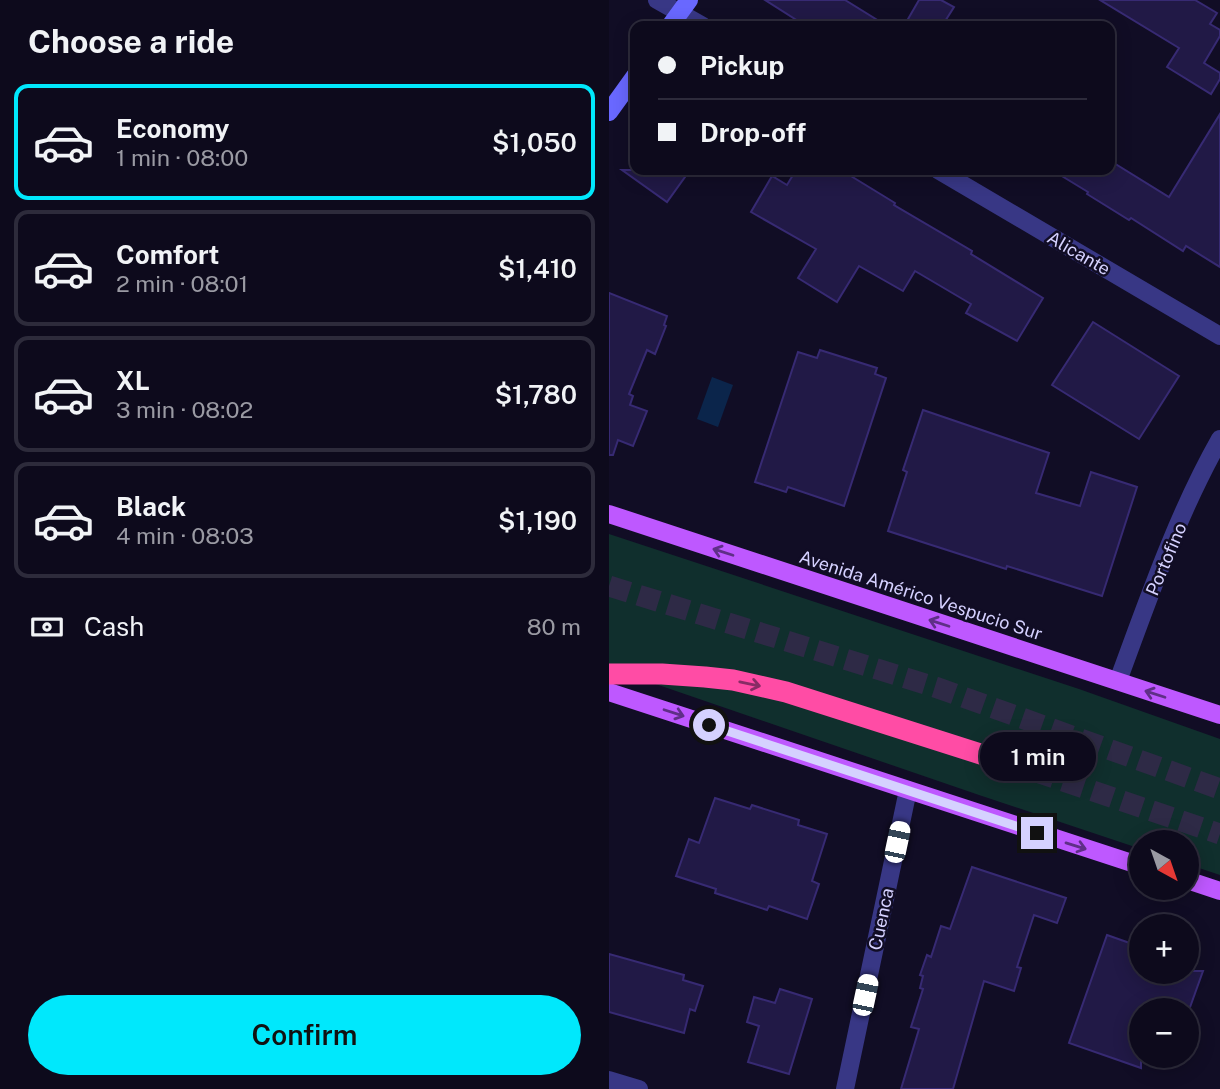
<!DOCTYPE html>
<html lang="en">
<head>
<meta charset="utf-8">
<style>
  :root { --surface:#0d0a1c; --page:#1b1829; --text:#f1f3f6; --muted:#9a9aa3; --line:#2d2b3b; --accent:#00e8fc }
  body { margin:0; font-family:"Public Sans",sans-serif; background:var(--page); color:var(--text); height:100vh; display:flex; flex-direction:column; font-size:26px; white-space:nowrap }
  * { box-sizing:border-box; margin:0 }
  p { font-size:23px; color:var(--muted) }
  .icon { flex:none; width:38px; height:38px; fill:none; stroke:currentColor; stroke-width:2; stroke-linecap:round; stroke-linejoin:round }
  .map { position:relative; flex:1; overflow:hidden }
  .panel { display:flex; flex-direction:column; background:var(--surface); width:609px }
  .panel>* { flex:none }
  .banner { position:absolute; left:21px; top:21px; width:485px; height:154px; border-radius:14px; box-shadow:0 4px 18px #0003,0 0 0 2px var(--line); display:grid; align-content:center; height:154px; padding:0 28px; background:var(--surface) }
  .needle { width:46px; rotate:140deg }
  .fabs { position:absolute; left:520px; top:830px; display:grid; gap:14px }
  .fabs a { display:grid; place-items:center; width:70px; height:70px; border-radius:50%; background:var(--surface); box-shadow:0 4px 18px #0003,0 0 0 2px var(--line); font-size:35px }
  .end { position:absolute; width:32px; height:32px; margin:-16px; border:9px solid #d5d1ff; background:#111; box-shadow:0 0 0 4px #111 }
  .from { border-radius:50% }
  .bubble { position:absolute; height:49px; border-radius:24px; background:var(--surface); box-shadow:0 4px 18px #0003,0 0 0 2px var(--line); font-size:23px; font-weight:600; line-height:49px; text-align:center }
  .car { position:absolute; width:21px; height:42px; margin:-21px -10px; border-radius:9px; box-shadow:0 0 5px 2px #0007; background:linear-gradient(#fff 24%,#345 0 40%,#fff 0 76%,#345 0 86%,#fff 0) }
  .banner b { display:flex; align-items:center; gap:24px; height:66px; font-size:26px }
  .banner b+b { border-top:2px solid var(--line) }
  .banner i { width:18px; height:18px; background:var(--text) }
  ul { padding:0; list-style:none }
  li { display:flex; align-items:center; gap:21px; height:116px; margin:0 14px 10px; padding:0 14px; border:4px solid var(--line); border-radius:14px }
  li div { flex:1 }
  li b { display:block; font-size:26px }
  li em { font-style:normal; font-weight:600 }
  li.active { border-color:var(--accent) }
  li>.icon { width:63px; height:63px; stroke-width:1.5 }
  h2 { padding:0 28px; font-size:32px; line-height:84px }
  .pay { display:flex; align-items:center; gap:18px; height:77px; padding:0 28px; font-size:26px }
  .pay p { margin-inline-start:auto }
  .action { display:flex; gap:14px; margin-top:auto; padding:14px 28px }
  .action a { flex:1; height:80px; border-radius:42px; background:var(--accent); color:#111; font-size:28px; font-weight:600; line-height:80px; text-align:center }
  main { display:flex; flex:1; min-height:0 }
  .map>svg:first-child { display:block }
  .green { fill:#102f2d }
  .water { fill:#0b254b }
  .building { fill:#211946; stroke:#372a73; stroke-width:2 }
  .lines { fill:none; stroke-linecap:round; stroke-linejoin:round }
  .highway-tunnel { stroke:#2e2a46; stroke-width:21; stroke-dasharray:21 10; stroke-linecap:butt }
  .street { stroke:#383785; stroke-width:18 }
  .secondary { stroke:#6968ff; stroke-width:18 }
  .primary { stroke:#be58ff; stroke-width:18 }
  .highway { stroke:#ff4ca5; stroke-width:21 }
  .oneway { stroke:#5f2f87 }
  .oneway2 { stroke:#882c65 }
  .route { stroke:#d5d1ff; stroke-width:9 }
  .labels { text-anchor:middle; dominant-baseline:central; stroke-width:5; stroke-linejoin:round; paint-order:stroke }
  .street-label { font-size:18px; fill:#d5d1ff; stroke:#110d25 }
</style>
</head>
<body>
<main>
<section class="panel">
<h2>Choose a ride</h2>
<ul>
<li class="active"><svg class="icon" aria-label="car" viewBox="0 0 24 24"><path d="M5 17H2v-5l4-1 3-4h7l3 4 3 1v5h-3M9 17h6M6 11h13"/><circle cx="7" cy="17" r="2"/><circle cx="17" cy="17" r="2"/></svg><div><b>Economy</b><p>1 min · 08:00</p></div><em>$1,050</em></li>
<li><svg class="icon" aria-label="car" viewBox="0 0 24 24"><path d="M5 17H2v-5l4-1 3-4h7l3 4 3 1v5h-3M9 17h6M6 11h13"/><circle cx="7" cy="17" r="2"/><circle cx="17" cy="17" r="2"/></svg><div><b>Comfort</b><p>2 min · 08:01</p></div><em>$1,410</em></li>
<li><svg class="icon" aria-label="car" viewBox="0 0 24 24"><path d="M5 17H2v-5l4-1 3-4h7l3 4 3 1v5h-3M9 17h6M6 11h13"/><circle cx="7" cy="17" r="2"/><circle cx="17" cy="17" r="2"/></svg><div><b>XL</b><p>3 min · 08:02</p></div><em>$1,780</em></li>
<li><svg class="icon" aria-label="car" viewBox="0 0 24 24"><path d="M5 17H2v-5l4-1 3-4h7l3 4 3 1v5h-3M9 17h6M6 11h13"/><circle cx="7" cy="17" r="2"/><circle cx="17" cy="17" r="2"/></svg><div><b>Black</b><p>4 min · 08:03</p></div><em>$1,190</em></li>
</ul>
<div class="pay"><svg class="icon" aria-label="cash" viewBox="0 0 24 24"><path d="M3 7h18v10H3z"/><circle cx="12" cy="12" r="2"/></svg>Cash<p>80 m</p></div>
<div class="action"><a>Confirm</a></div>
</section>
<div class="map">
<svg width="611" height="1089" viewBox="0 0 611 1089">
  <rect width="100%" height="100%" fill="#110d25"/>
  <polygon class="green" points="0,534 470,689 611,739 611,875 578,864 578,842 532,842 532,849 370,795 0,668"/>
  <polygon class="water" points="103,377 124,385 109,427 88,419"/>
  <g class="building">
    <polygon points="156,0 236,0 278,26 197,26"/>
    <polygon points="310,0 332,0 345,7 333,26 295,26"/>
    <polygon points="491,0 586,0 608,13 601,24 611,30 611,36 595,63 611,73 611,79 602,94 558,67 570,48"/>
    <polygon points="611,114 611,267 577,246 574,251 522,218 520,220 478,194 479,192 443,170 500,170 500,160 560,197"/>
    <polygon points="13,170 81,170 58,202"/>
    <polygon points="187,170 232,170 286,203 285,205 363,251 362,254 434,298 408,341 357,313 362,304 306,271 294,291 250,266 228,302 189,278 207,249 142,212 163,176 178,185"/>
    <polygon points="0,293 58,316 55,325 57,326 46,354 38,350 20,394 24,396 21,405 38,411 24,446 9,440 4,455 0,455"/>
    <polygon points="484,322 570,376 530,439 443,385"/>
    <polygon points="211,350 268,368 266,374 277,378 235,506 179,487 177,492 146,482 189,352 208,358"/>
    <polygon points="314,410 440,453 427,493 471,506 482,472 528,487 493,596 398,566 397,569 279,531 298,472 294,470"/>
    <polygon points="106,798 141,809 143,805 190,820 189,825 218,834 203,881 210,884 198,919 160,906 158,910 106,893 107,889 67,876 80,839 90,843"/>
    <polygon points="363,867 457,898 448,923 425,915 408,967 412,968 405,991 375,981 344,1089 292,1089 310,1029 302,1027 314,989 311,988 314,976 311,975 318,955 322,957 332,926 341,929"/>
    <polygon points="498,935 532,947 532,971 594,971 580,1010 532,1010 532,1068 460,1043"/>
    <polygon points="0,954 75,975 74,980 94,986 86,1011 81,1009 75,1033 0,1012"/>
    <polygon points="171,989 203,999 180,1074 139,1062 150,1026 138,1022 145,997 166,1003"/>
  </g>
  <g class="lines">
    <g class="highway-tunnel">
      <polyline points="0,586 326,687 611,789"/>
      <polyline points="425,771 611,834"/>
    </g>
    <g class="street">
      <polyline points="48,0 94,26"/>
      <polyline points="329,170 611,336"/>
      <path d="M509,681C539,600 568,515 611,439"/>
      <polyline points="0,1080 30,1089"/>
      <polyline points="236,1089 299,790"/>
    </g>
    <g class="secondary">
      <polyline points="61,26 80,0"/>
      <polyline points="0,112 26,76"/>
    </g>
    <g class="primary">
      <polyline points="0,514 611,715"/>
      <polyline points="0,692 532,866"/>
      <polyline points="578,880 611,891"/>
    </g>
    <polyline class="highway" points="0,674 53,674 96,677 124,680 177,692 425,771"/>
  </g>
  <defs><path id="oneway-shaft" d="M-6 0H5M1.5-3L5.5 0L1.5 3" fill="none" stroke-width="1.6" stroke-linecap="round" stroke-linejoin="round" transform="scale(1.75)"/></defs>
  <g class="oneway">
    <use href="#oneway-shaft" transform="translate(114 552) rotate(-162)"/>
    <use href="#oneway-shaft" transform="translate(330 623) rotate(-162)"/>
    <use href="#oneway-shaft" transform="translate(546 694) rotate(-162)"/>
    <use href="#oneway-shaft" transform="translate(65 713) rotate(18)"/>
    <use href="#oneway-shaft" transform="translate(467 846) rotate(17)"/>
  </g>
  <use class="oneway2" href="#oneway-shaft" transform="translate(141 684) rotate(12)"/>
  <g class="lines">
    <polyline class="route" points="100,725 428,833"/>
  </g>
  <g class="labels">
    <g class="street-label">
      <text transform="translate(470 253) rotate(30)">Alicante</text>
      <text transform="translate(557 559) rotate(-67)">Portofino</text>
      <text transform="translate(312 595) rotate(18)">Avenida Américo Vespucio Sur</text>
      <text transform="translate(272 919) rotate(-78)">Cuenca</text>
    </g>
  </g>
</svg>
<div class="fabs">
<a><svg class="needle" viewBox="-14 -14 28 28"><path d="M0-13l5 13h-10z" fill="#e53935"/><path d="M0 13l5-13h-10z" fill="#9a9aa3"/></svg></a>
<a>+</a>
<a>−</a>
</div>
<i class="end from" style="left:100px;top:725px"></i>
<i class="end" style="left:428px;top:833px"></i>
<div class="bubble" style="left:371px;top:732px;width:116px">1 min</div>
<i class="car" style="left:288px;top:842px;rotate:12deg"></i>
<i class="car" style="left:256px;top:995px;rotate:12deg"></i>
<div class="banner">
<b><i class="from"></i>Pickup</b>
<b><i></i>Drop-off</b>
</div>
</div>
</main>
</body>
</html>
